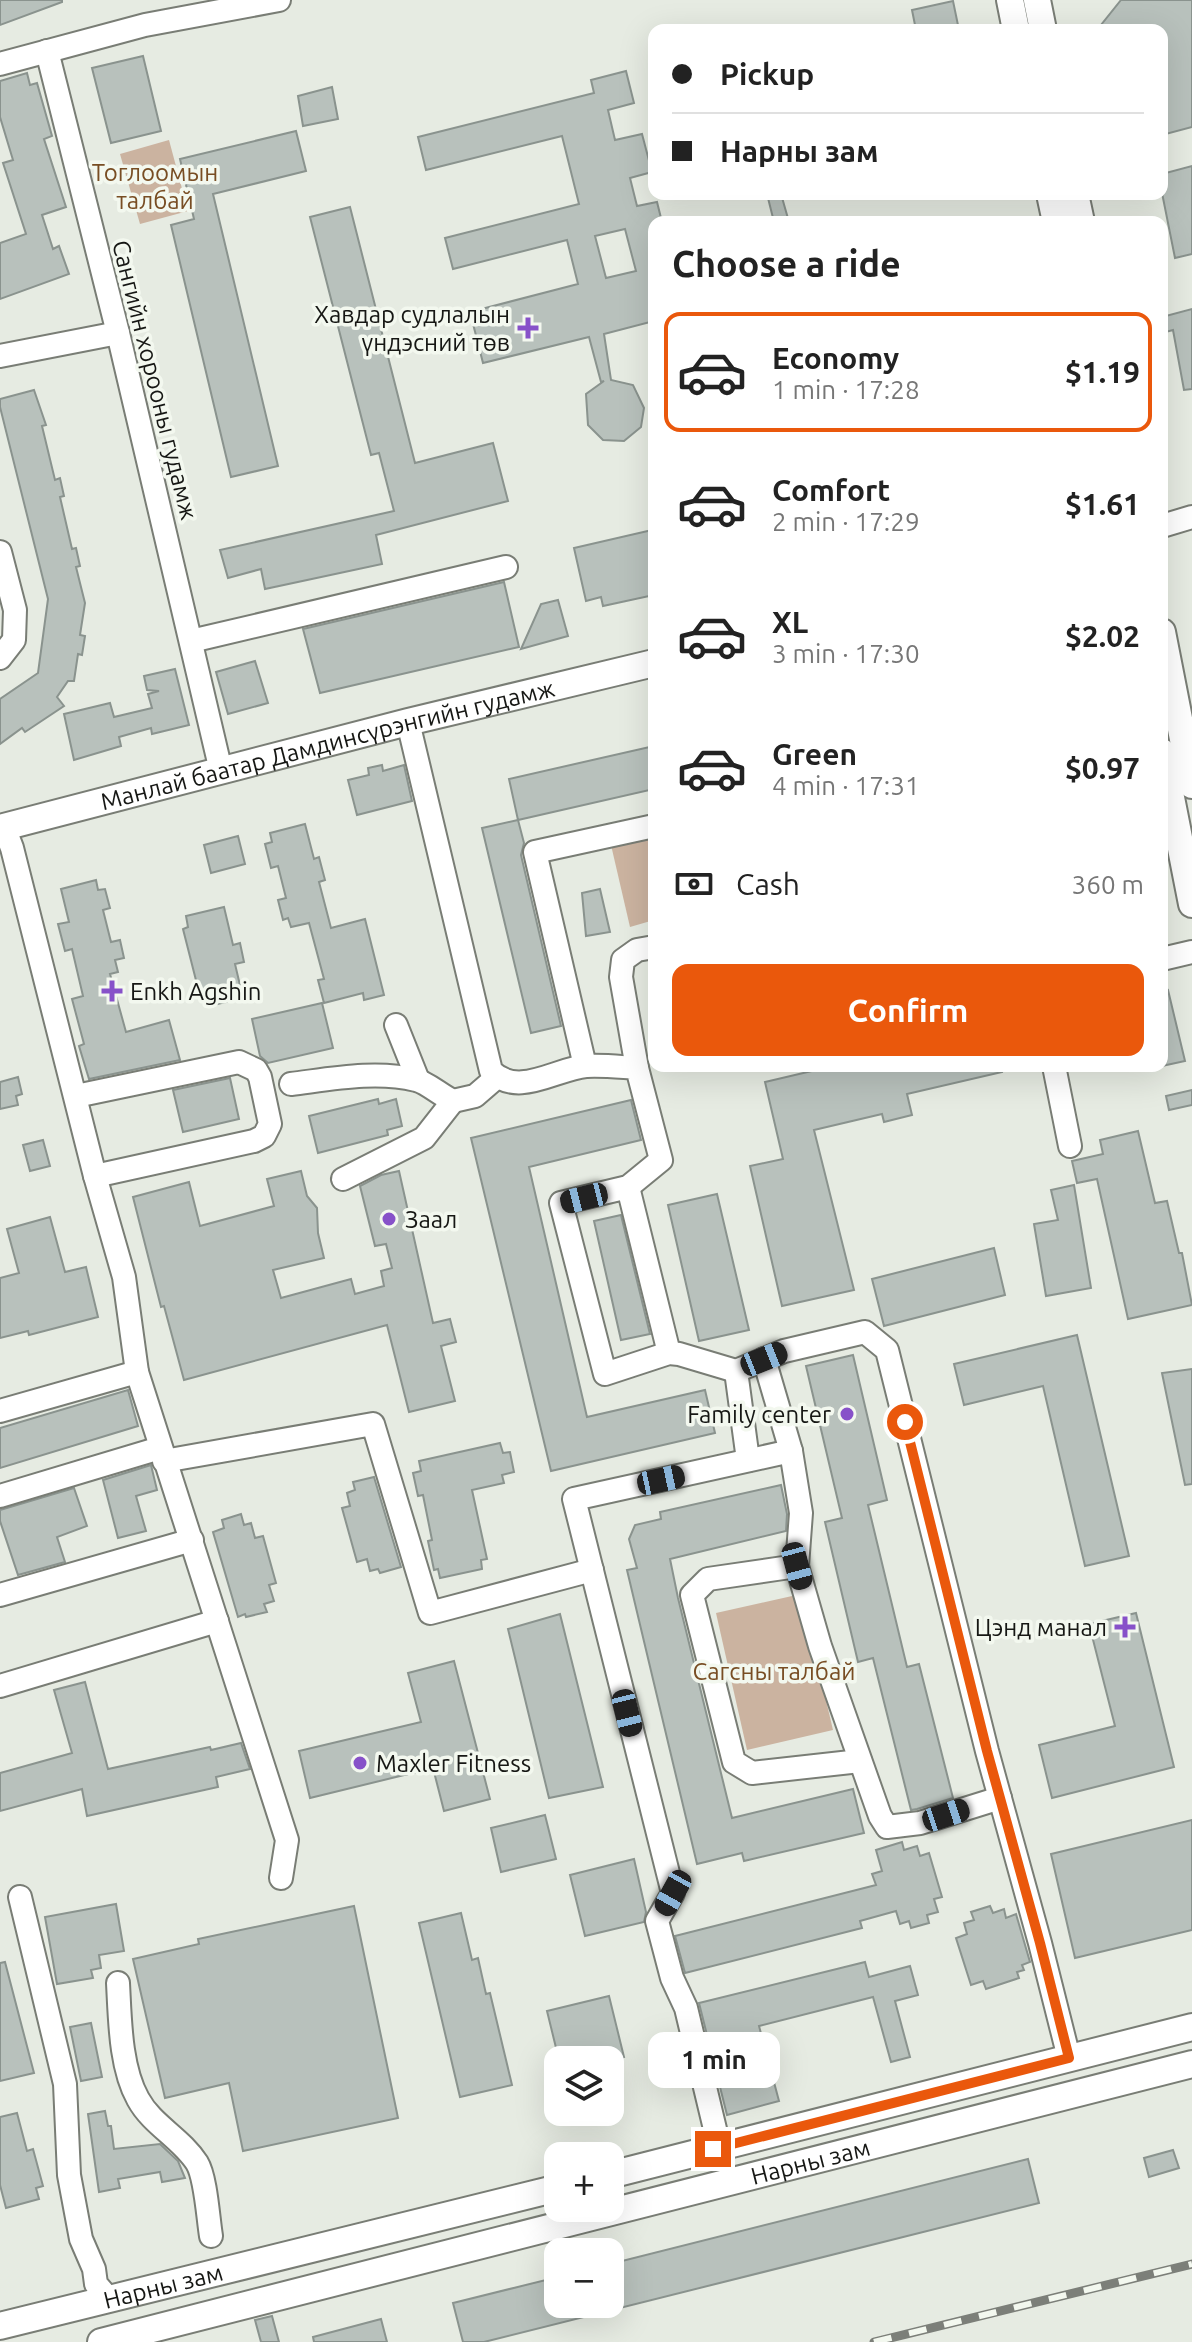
<!DOCTYPE html>
<html lang="en">
<head>
<meta charset="utf-8">
<style>
  :root { --surface:#fff; --page:#f2f2f2; --text:#222; --muted:#767676; --line:#e0e0e0; --accent:#ea580c }
  body { margin:0; font-family:Ubuntu,sans-serif; background:var(--page); color:var(--text); height:100vh; display:flex; flex-direction:column; font-size:30px; white-space:nowrap }
  * { box-sizing:border-box; margin:0 }
  p { font-size:26px; color:var(--muted) }
  .icon { flex:none; width:44px; height:44px; fill:none; stroke:currentColor; stroke-width:2; stroke-linecap:round; stroke-linejoin:round }
  .map { position:relative; flex:1; overflow:hidden }
  .details { position:absolute; left:648px; top:216px; width:520px; height:856px; display:flex; flex-direction:column; background:var(--surface); border-radius:16px; box-shadow:0 8px 32px #0002 }
  .details>* { flex:none }
  .hud { position:absolute; left:648px; top:24px; width:520px; height:176px; border-radius:16px; box-shadow:0 8px 32px #0002; display:grid; align-content:center; height:176px; padding:0 24px; background:var(--surface) }
  .buttons { position:absolute; left:544px; top:2046px; display:grid; gap:16px }
  .buttons a { display:grid; place-items:center; width:80px; height:80px; border-radius:16px; background:var(--surface); box-shadow:0 8px 32px #0002; font-size:40px }
  .end { position:absolute; width:36px; height:36px; margin:-18px; border:10px solid #ea580c; background:#fff; box-shadow:0 0 0 4px #fff }
  .from { border-radius:50% }
  .bubble { position:absolute; height:56px; border-radius:16px; background:var(--surface); box-shadow:0 8px 32px #0002; font-size:26px; font-weight:600; line-height:56px; text-align:center }
  .car { position:absolute; width:24px; height:48px; margin:-24px -12px; border-radius:10px; box-shadow:0 0 6px 2px #0007; background:linear-gradient(#222 24%,#8ab4d8 0 40%,#222 0 76%,#8ab4d8 0 86%,#222 0) }
  .hud b { display:flex; align-items:center; gap:28px; height:76px; font-size:30px }
  .hud b+b { border-top:2px solid var(--line) }
  .hud i { width:20px; height:20px; background:var(--text) }
  ul { padding:0; list-style:none }
  li { display:flex; align-items:center; gap:24px; height:120px; margin:0 16px 12px; padding:0 8px; border:4px solid transparent; border-radius:16px }
  li div { flex:1 }
  li b { display:block; font-size:30px }
  li em { font-style:normal; font-weight:600 }
  li.selected { border-color:var(--accent) }
  li>.icon { width:72px; height:72px; stroke-width:1.5 }
  h2 { padding:0 24px; font-size:36px; line-height:96px }
  .pay { display:flex; align-items:center; gap:20px; height:88px; padding:0 24px; font-size:30px }
  .pay p { margin-inline-start:auto }
  .primary-button { display:flex; gap:16px; margin-top:auto; padding:16px 24px }
  .primary-button a { flex:1; height:92px; border-radius:16px; background:var(--accent); color:#fff; font-size:32px; font-weight:600; line-height:92px; text-align:center }
  .map>svg:first-child { display:block }
  .green { fill:#cbb3a0 }
  .building { fill:#b8c1bc; stroke:#8a938e; stroke-width:2; fill-rule:evenodd }
  .lines { fill:none; stroke-linecap:round; stroke-linejoin:round }
  .minor-casing { stroke:#797d75; stroke-width:26 }
  .major-casing { stroke:#797d75; stroke-width:30 }
  .minor { stroke:#fff; stroke-width:22 }
  .major { stroke:#fff; stroke-width:26 }
  .rail-casing { stroke:#7c7f79; stroke-width:9 }
  .rail { stroke:#f3f8ef; stroke-width:6; stroke-dasharray:18; stroke-linecap:butt }
  .route { stroke:#ea580c; stroke-width:10 }
  .poi-dot { fill:#8751c9; stroke:#f3f8ef; stroke-width:3 }
  .labels { text-anchor:middle; dominant-baseline:central; stroke-width:7; stroke-linejoin:round; paint-order:stroke }
  .park-label { font-size:24px; fill:#784d23; stroke:#f3f8ef }
  .poi-label { font-size:24px; fill:#161714; stroke:#f3f8ef; text-anchor:end }
  .street-label { font-size:24px; fill:#161714; stroke:#f3f8ef }
</style>
</head>
<body>
<div class="map">
<svg width="1192" height="2342" viewBox="0 0 1192 2342">
  <rect width="100%" height="100%" fill="#e6ebe2"/>
  <g class="green">
    <polygon points="169,140 188,211 140,224 120,154"/>
    <polygon points="654,834 654,920 630,927 611,845"/>
    <polygon points="801,1594 833,1730 747,1750 716,1613"/>
  </g>
  <g class="building">
    <polygon points="0,0 62,0 62,2 0,25"/>
    <polygon points="1121,0 1192,0 1192,127 1162,135 1162,30 1097,30"/>
    <polygon points="953,1 959,30 916,30 912,10"/>
    <polygon points="143,56 161,131 111,143 92,68"/>
    <path d="M626,71L634,103L608,110L615,140L642,134L652,172L630,178L637,206L657,202L662,222H654V321L604,334L611,380L633,385L644,408L641,427L624,441L603,440L588,425L586,394L604,381L601,382L589,337L483,363L470,312L578,284L567,240L453,269L445,238L579,204L562,136L426,170L418,137L594,93L591,80ZM625,229L636,271L606,278L595,236Z"/>
    <polygon points="27,73 30,85 37,83 52,136 44,139 66,207 42,215 53,249 59,246 69,274 0,299 0,243 26,234 3,163 13,160 0,117 0,81"/>
    <polygon points="332,87 338,119 303,126 298,96"/>
    <polygon points="296,131 306,171 213,194 278,466 231,477 171,225 194,219 180,159"/>
    <polygon points="1192,166 1192,254 1175,258 1162,193 1162,174"/>
    <polygon points="767,194 781,194 789,222 774,222"/>
    <polygon points="350,207 415,463 493,443 508,501 376,535 382,564 265,589 261,569 228,578 220,550 394,511 379,453 371,455 310,217"/>
    <polygon points="1192,309 1192,389 1184,390 1173,330 1162,333 1162,317"/>
    <polygon points="34,390 46,425 42,426 55,480 60,478 64,496 60,497 72,549 76,548 80,566 76,567 85,603 80,635 85,636 82,655 78,654 74,681 68,681 57,697 64,706 25,732 22,728 0,744 0,699 38,673 48,599 0,407 0,399"/>
    <polygon points="652,530 654,595 603,606 601,597 586,601 574,548"/>
    <polygon points="504,582 519,647 320,693 303,629"/>
    <polygon points="558,600 568,636 521,649 541,604"/>
    <polygon points="255,661 268,703 228,714 216,672"/>
    <polygon points="175,669 189,725 152,734 151,728 119,737 121,746 74,760 64,714 110,703 114,717 152,708 148,694 159,691 147,690 144,676"/>
    <polygon points="654,746 654,789 518,820 509,779"/>
    <polygon points="382,765 383,771 404,765 412,801 357,815 348,780 369,775 368,768"/>
    <polygon points="518,820 524,843 521,855 561,1026 531,1033 482,828"/>
    <polygon points="305,824 314,859 319,857 325,880 319,882 331,928 365,919 384,995 364,1000 363,993 324,1003 318,980 324,979 309,923 291,927 288,918 283,920 278,900 286,898 278,866 271,868 265,844 272,842 270,833"/>
    <polygon points="238,836 245,864 211,873 204,845"/>
    <polygon points="96,880 98,890 105,889 110,908 103,910 111,942 120,940 124,958 115,960 118,972 110,974 126,1032 169,1020 180,1060 89,1079 79,1046 84,1044 72,999 83,996 72,949 65,951 58,924 69,922 61,889"/>
    <polygon points="600,889 610,932 586,936 582,893"/>
    <polygon points="224,907 233,945 240,943 244,962 235,964 243,998 209,1006 208,998 201,1000 183,929 188,927 186,916"/>
    <polygon points="1168,990 1185,1061 1162,1066 1162,991"/>
    <polygon points="322,1003 333,1048 268,1063 260,1056 252,1019"/>
    <polygon points="833,1066 1001,1066 1002,1072 907,1094 912,1115 884,1122 882,1114 814,1130 854,1290 782,1306 750,1166 783,1159 765,1082"/>
    <polygon points="18,1077 22,1094 16,1096 18,1105 0,1109 0,1082"/>
    <polygon points="230,1078 239,1119 183,1132 173,1090"/>
    <polygon points="1192,1090 1192,1105 1169,1110 1166,1096"/>
    <polygon points="378,1099 379,1104 396,1099 402,1126 387,1130 388,1135 318,1153 309,1116"/>
    <polygon points="631,1100 641,1140 529,1167 587,1417 705,1390 715,1433 551,1471 471,1138"/>
    <polygon points="1138,1131 1155,1203 1167,1201 1179,1253 1182,1253 1192,1305 1128,1319 1097,1179 1077,1183 1072,1161 1103,1154 1100,1140"/>
    <polygon points="43,1140 50,1166 30,1171 23,1145"/>
    <polygon points="301,1171 307,1196 317,1208 318,1233 324,1258 273,1270 281,1298 351,1279 355,1294 384,1286 381,1271 392,1268 386,1244 375,1246 360,1186 381,1175 399,1171 433,1323 450,1319 456,1342 441,1346 455,1401 409,1412 387,1325 184,1380 164,1306 161,1307 133,1197 189,1182 200,1226 274,1206 267,1179"/>
    <polygon points="1074,1185 1091,1288 1046,1296 1034,1224 1058,1220 1051,1190"/>
    <polygon points="717,1194 749,1330 699,1341 668,1205"/>
    <polygon points="621,1215 650,1334 621,1340 594,1221"/>
    <polygon points="50,1217 65,1272 86,1267 98,1317 29,1335 28,1331 0,1338 0,1278 19,1273 7,1229"/>
    <polygon points="994,1248 1005,1295 884,1326 872,1279"/>
    <polygon points="1077,1335 1129,1556 1085,1566 1043,1386 964,1405 954,1364"/>
    <polygon points="853,1355 887,1500 868,1505 907,1667 919,1664 953,1798 917,1809 911,1810 873,1658 858,1662 825,1522 842,1518 806,1366"/>
    <polygon points="1192,1369 1192,1484 1185,1485 1162,1373"/>
    <polygon points="128,1390 138,1426 0,1468 0,1428"/>
    <polygon points="500,1443 503,1453 510,1452 514,1472 502,1475 504,1483 472,1490 487,1559 481,1560 482,1569 440,1578 438,1569 434,1570 428,1541 432,1540 423,1495 418,1496 413,1473 421,1471 419,1461"/>
    <polygon points="151,1465 157,1490 136,1496 146,1531 118,1538 103,1480"/>
    <polygon points="374,1477 401,1567 380,1573 378,1569 370,1571 367,1559 357,1562 342,1508 350,1506 347,1493 355,1490 353,1482"/>
    <polygon points="781,1485 787,1514 786,1531 670,1559 678,1598 732,1818 853,1789 864,1833 744,1861 742,1853 697,1864 627,1570 637,1568 629,1539 635,1525 661,1519 660,1512"/>
    <polygon points="74,1488 87,1526 57,1537 65,1562 18,1575 0,1521 0,1510"/>
    <polygon points="241,1514 244,1525 251,1523 255,1538 263,1536 276,1583 269,1585 274,1601 264,1604 267,1612 246,1617 245,1614 238,1617 213,1532 224,1528 222,1520"/>
    <polygon points="1136,1613 1174,1767 1052,1798 1039,1745 1115,1726 1089,1624"/>
    <polygon points="560,1614 603,1787 549,1798 508,1629"/>
    <polygon points="454,1661 490,1799 444,1811 433,1768 310,1798 299,1751 421,1722 408,1673"/>
    <polygon points="85,1682 108,1769 210,1747 211,1750 241,1743 250,1769 216,1777 218,1787 87,1816 82,1789 0,1811 0,1773 72,1753 54,1690"/>
    <polygon points="545,1815 556,1859 501,1872 491,1828"/>
    <polygon points="1192,1820 1192,1930 1075,1958 1051,1854"/>
    <polygon points="902,1842 904,1850 917,1846 920,1856 929,1853 942,1897 934,1899 938,1912 927,1915 929,1923 911,1928 909,1921 900,1924 896,1911 860,1921 862,1928 685,1973 675,1936 876,1885 872,1874 882,1871 876,1850"/>
    <polygon points="634,1859 646,1912 644,1922 585,1936 570,1875"/>
    <polygon points="116,1904 124,1951 99,1955 101,1968 91,1970 93,1978 57,1984 45,1917"/>
    <polygon points="354,1906 398,2118 243,2151 229,2083 165,2098 133,1959 199,1944 198,1939"/>
    <polygon points="990,1906 993,1913 1004,1909 1006,1918 1016,1914 1030,1962 1022,1965 1024,1970 1017,1972 1019,1978 986,1989 983,1981 971,1985 956,1938 967,1934 964,1923 974,1920 971,1912"/>
    <polygon points="461,1913 472,1960 478,1958 486,1994 490,1993 512,2085 460,2097 419,1923"/>
    <polygon points="5,1962 34,2073 0,2081 0,1963"/>
    <polygon points="865,1962 869,1977 910,1966 918,1995 895,2001 910,2057 891,2062 873,1997 759,2026 779,2101 727,2115 699,2003"/>
    <polygon points="609,1996 624,2057 613,2060 559,2060 547,2011"/>
    <polygon points="91,2023 102,2077 81,2081 70,2027"/>
    <polygon points="105,2111 108,2126 111,2126 114,2149 160,2144 178,2161 185,2178 162,2182 160,2172 118,2179 120,2188 99,2192 88,2114"/>
    <polygon points="17,2113 27,2151 33,2149 43,2186 36,2188 39,2199 6,2208 0,2185 0,2117"/>
    <polygon points="1173,2150 1179,2168 1149,2177 1144,2158"/>
    <polygon points="1028,2159 1039,2203 484,2342 463,2342 453,2303 558,2277 558,2304 610,2304 610,2264"/>
    <polygon points="272,2316 279,2342 261,2342 255,2320"/>
    <polygon points="381,2319 387,2342 314,2342 313,2337"/>
  </g>
  <g class="lines">
    <defs>
      <g id="minor">
        <polyline points="47,51 118,333 221,771"/>
        <polyline points="0,64 145,25 279,0"/>
        <polyline points="0,356 118,333"/>
        <polyline points="1162,526 1192,517"/>
        <polyline points="0,552 15,610 14,640 0,658"/>
        <polyline points="191,641 506,567"/>
        <path d="M408,722L491,1071C518,1098 555,1069 586,1066C603,1065 620,1067 637,1068L661,1160L628,1187L561,1203L605,1374L669,1353L679,1354L736,1371L784,1351L865,1332L887,1350L987,1751L1040,1943L1069,2058"/>
        <polyline points="4,827 12,848 95,1176 124,1277 137,1372 287,1840 281,1878"/>
        <polyline points="1162,959 1192,952"/>
        <polyline points="396,1025 418,1080"/>
        <polyline points="585,1066 535,852 654,826"/>
        <polyline points="1054,1066 1070,1146"/>
        <polyline points="637,1068 621,977 623,960 637,950 654,947"/>
        <path d="M291,1084C331,1079 376,1070 416,1080C426,1082 442,1096 453,1101L475,1096L497,1077"/>
        <polyline points="76,1096 239,1062 256,1070 260,1077 270,1124 264,1136 254,1141 95,1176"/>
        <polyline points="343,1179 424,1138 453,1101"/>
        <polyline points="628,1187 669,1353"/>
        <polyline points="736,1371 748,1460"/>
        <polyline points="0,1411 137,1372"/>
        <polyline points="791,1451 801,1513 797,1566 820,1646 880,1816 887,1827 920,1823 1000,1798"/>
        <polyline points="164,1461 373,1424 430,1613 592,1570"/>
        <polyline points="0,1496 160,1448"/>
        <polyline points="797,1566 708,1579 692,1595 734,1762 752,1773 860,1761"/>
        <polyline points="0,1595 192,1540"/>
        <polyline points="0,1686 217,1621"/>
        <polyline points="20,1897 65,2084 69,2175 81,2239 94,2269 96,2284 109,2299"/>
        <path d="M118,1983C120,2019 120,2067 138,2099C152,2125 181,2138 197,2163C206,2178 208,2218 211,2236"/>
        <polyline points="715,2129 686,2008 672,1978 657,1921 673,1893 574,1499 791,1451 764,1359"/>
      </g>
      <g id="major">
        <polyline points="1010,0 1016,30"/>
        <polyline points="1037,0 1043,30"/>
        <polyline points="1050,194 1056,222"/>
        <polyline points="1075,194 1081,222"/>
        <polyline points="1162,632 1192,785"/>
        <polyline points="1162,752 1192,904"/>
        <path id="s1" d="M0,828L408,722L654,663"/>
        <polyline points="610,2175 1192,2027"/>
        <path id="s2" d="M0,2326L558,2188"/>
        <path id="s3" d="M101,2342L1192,2064"/>
      </g>
    </defs>
    <use href="#minor" class="minor-casing"/>
    <use href="#major" class="major-casing"/>
    <use href="#minor" class="minor"/>
    <use href="#major" class="major"/>
    <defs>
      <polyline id="rail" points="874,2342 1192,2264"/>
    </defs>
    <use href="#rail" class="rail-casing"/>
    <use href="#rail" class="rail"/>
  </g>
  <g class="lines">
    <polyline class="route" points="713,2149 1069,2058 1040,1943 987,1751 905,1422"/>
  </g>
  <g class="poi-dot">
    <path d="M524 316h8v8h8v8h-8v8h-8v-8h-8v-8h8z"/>
    <path d="M108 979h8v8h8v8h-8v8h-8v-8h-8v-8h8z"/>
    <circle cx="389" cy="1219" r="8"/>
    <circle cx="847" cy="1414" r="8"/>
    <path d="M1121 1615h8v8h8v8h-8v8h-8v-8h-8v-8h8z"/>
    <circle cx="360" cy="1763" r="8"/>
  </g>
  <g class="labels">
    <g class="park-label">
      <text x="155" y="172">Тоглоомын<tspan x="155" dy="28">талбай</tspan></text>
      <text x="774" y="1671">Сагсны талбай</text>
    </g>
    <g class="poi-label">
      <text x="510" y="314">Хавдар судлалын<tspan x="510" dy="28">үндэсний төв</tspan></text>
      <text x="130" y="991" text-anchor="start">Enkh Agshin</text>
      <text x="405" y="1219" text-anchor="start">Заал</text>
      <text x="831" y="1414">Family center</text>
      <text x="1107" y="1627">Цэнд манал</text>
      <text x="376" y="1763" text-anchor="start">Maxler Fitness</text>
    </g>
    <g class="street-label">
      <text transform="translate(155 380) rotate(76)">Сангийн хорооны гудамж</text>
      <text stroke="none"><textPath href="#s1" startOffset="338">Манлай баатар Дамдинсүрэнгийн гудамж</textPath></text>
      <text stroke="none"><textPath href="#s3" startOffset="732">Нарны зам</textPath></text>
      <text stroke="none"><textPath href="#s2" startOffset="168">Нарны зам</textPath></text>
    </g>
  </g>
</svg>
<div class="buttons">
<a><svg class="icon" aria-label="layers" viewBox="0 0 24 24"><path d="M12 4l9 5-9 5-9-5zM3 14l9 5 9-5"/></svg></a>
<a>+</a>
<a>−</a>
</div>
<i class="end from" style="left:905px;top:1422px"></i>
<i class="end" style="left:713px;top:2149px"></i>
<div class="bubble" style="left:648px;top:2032px;width:132px">1 min</div>
<i class="car" style="left:584px;top:1198px;rotate:256deg"></i>
<i class="car" style="left:764px;top:1359px;rotate:68deg"></i>
<i class="car" style="left:661px;top:1480px;rotate:78deg"></i>
<i class="car" style="left:797px;top:1566px;rotate:165deg"></i>
<i class="car" style="left:627px;top:1713px;rotate:166deg"></i>
<i class="car" style="left:946px;top:1815px;rotate:72deg"></i>
<i class="car" style="left:673px;top:1893px;rotate:209deg"></i>
<div class="hud">
<b><i class="from"></i>Pickup</b>
<b><i></i>Нарны зам</b>
</div>
<section class="details">
<h2>Choose a ride</h2>
<ul>
<li class="selected"><svg class="icon" aria-label="car" viewBox="0 0 24 24"><path d="M5 17H2v-5l4-1 3-4h7l3 4 3 1v5h-3M9 17h6M6 11h13"/><circle cx="7" cy="17" r="2"/><circle cx="17" cy="17" r="2"/></svg><div><b>Economy</b><p>1 min · 17:28</p></div><em>$1.19</em></li>
<li><svg class="icon" aria-label="car" viewBox="0 0 24 24"><path d="M5 17H2v-5l4-1 3-4h7l3 4 3 1v5h-3M9 17h6M6 11h13"/><circle cx="7" cy="17" r="2"/><circle cx="17" cy="17" r="2"/></svg><div><b>Comfort</b><p>2 min · 17:29</p></div><em>$1.61</em></li>
<li><svg class="icon" aria-label="car" viewBox="0 0 24 24"><path d="M5 17H2v-5l4-1 3-4h7l3 4 3 1v5h-3M9 17h6M6 11h13"/><circle cx="7" cy="17" r="2"/><circle cx="17" cy="17" r="2"/></svg><div><b>XL</b><p>3 min · 17:30</p></div><em>$2.02</em></li>
<li><svg class="icon" aria-label="car" viewBox="0 0 24 24"><path d="M5 17H2v-5l4-1 3-4h7l3 4 3 1v5h-3M9 17h6M6 11h13"/><circle cx="7" cy="17" r="2"/><circle cx="17" cy="17" r="2"/></svg><div><b>Green</b><p>4 min · 17:31</p></div><em>$0.97</em></li>
</ul>
<div class="pay"><svg class="icon" aria-label="cash" viewBox="0 0 24 24"><path d="M3 7h18v10H3z"/><circle cx="12" cy="12" r="2"/></svg>Cash<p>360 m</p></div>
<div class="primary-button"><a>Confirm</a></div>
</section>
</div>
</body>
</html>
